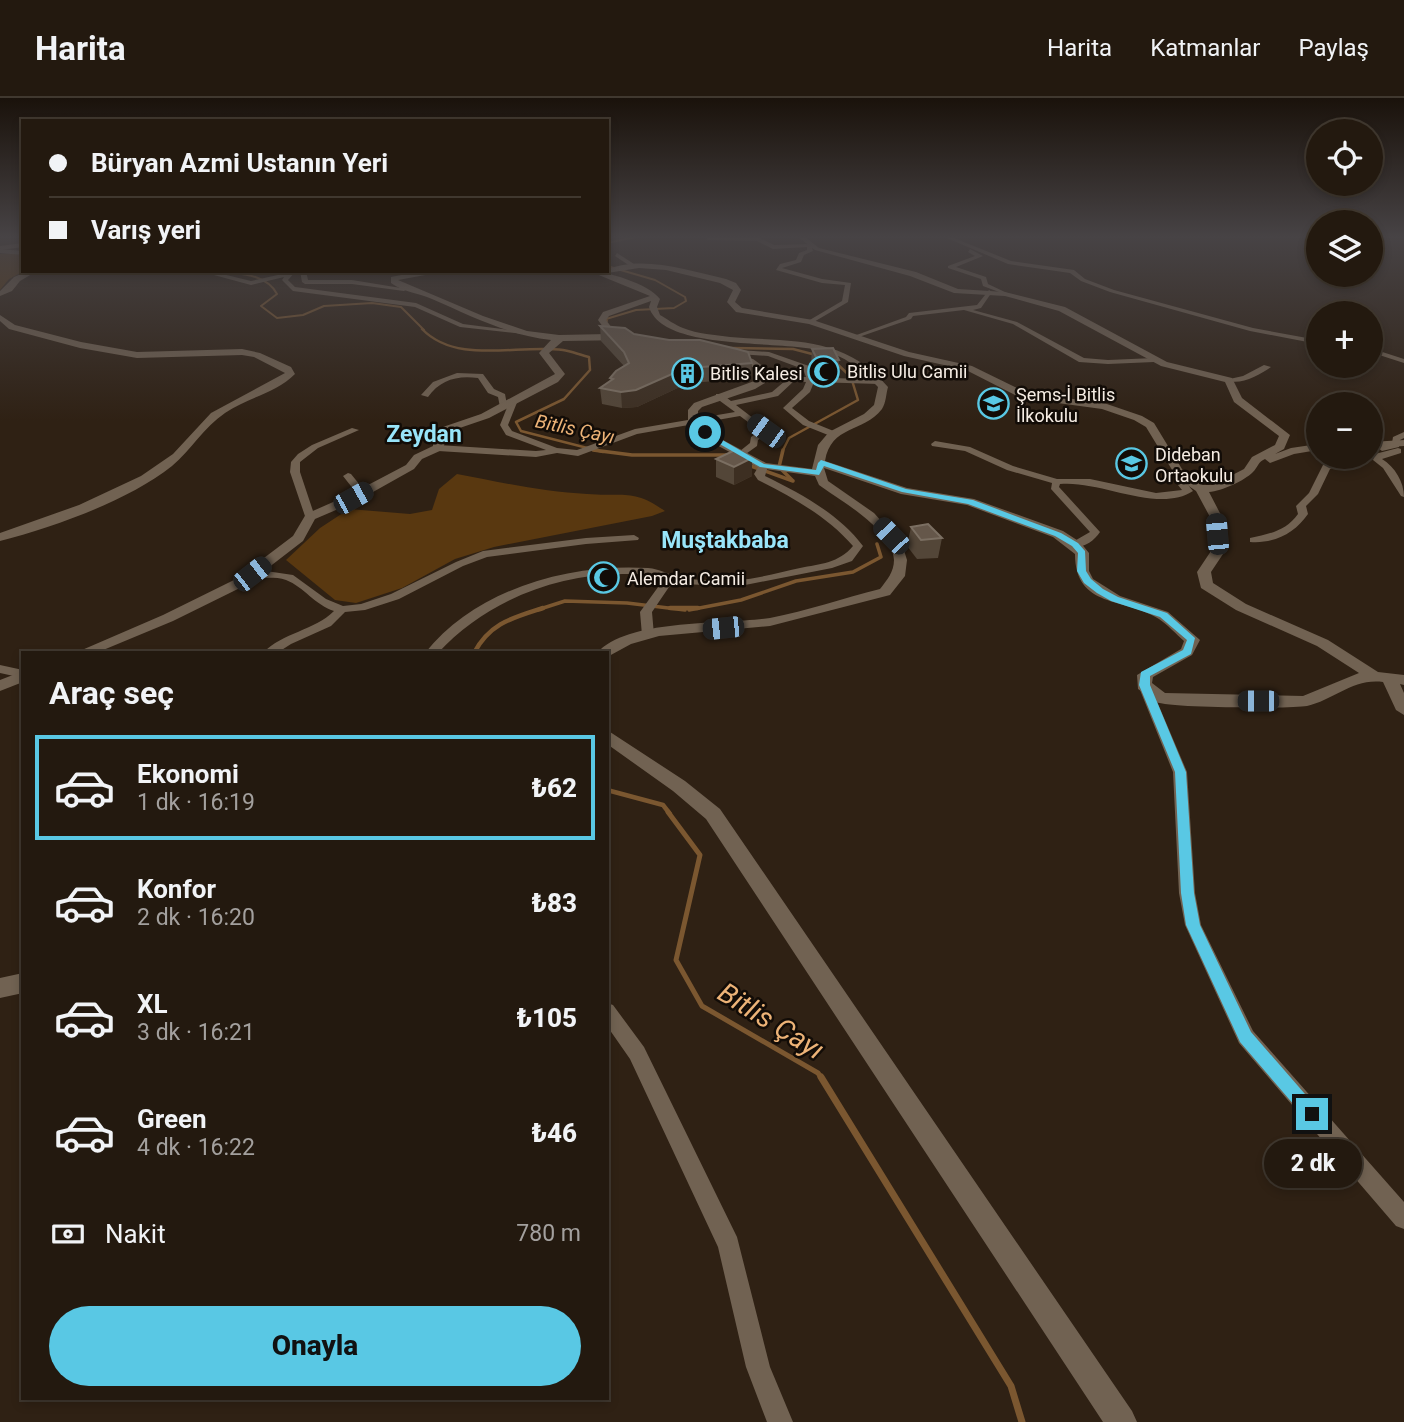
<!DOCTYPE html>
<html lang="tr">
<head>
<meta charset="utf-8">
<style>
  :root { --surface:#23190f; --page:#2b2218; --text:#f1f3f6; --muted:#a3a09e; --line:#40382f; --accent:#59c8e4 }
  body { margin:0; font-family:Roboto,sans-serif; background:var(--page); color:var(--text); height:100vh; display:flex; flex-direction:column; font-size:26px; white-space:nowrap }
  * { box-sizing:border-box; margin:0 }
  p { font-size:23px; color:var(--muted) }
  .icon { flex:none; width:38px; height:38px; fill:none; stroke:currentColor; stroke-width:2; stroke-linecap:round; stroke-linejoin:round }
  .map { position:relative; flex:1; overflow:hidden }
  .side { position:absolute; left:21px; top:553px; width:588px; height:749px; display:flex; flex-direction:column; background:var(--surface); border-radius:0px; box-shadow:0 4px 10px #0003,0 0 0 2px var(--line) }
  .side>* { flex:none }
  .guide { position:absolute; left:21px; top:21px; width:588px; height:154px; border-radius:0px; box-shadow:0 4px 10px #0003,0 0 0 2px var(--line); display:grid; align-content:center; height:154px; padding:0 28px; background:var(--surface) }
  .buttons { position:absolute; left:1306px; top:21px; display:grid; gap:14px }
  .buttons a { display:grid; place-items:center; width:77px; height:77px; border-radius:50%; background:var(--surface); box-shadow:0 4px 10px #0003,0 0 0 2px var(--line); font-size:35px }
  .end { position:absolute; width:32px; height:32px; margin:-16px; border:9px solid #59c8e4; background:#111; box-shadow:0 0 0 4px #111 }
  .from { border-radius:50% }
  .bubble { position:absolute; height:49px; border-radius:24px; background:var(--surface); box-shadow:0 4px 10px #0003,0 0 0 2px var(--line); font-size:23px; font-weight:800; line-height:49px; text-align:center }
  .car { position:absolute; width:21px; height:42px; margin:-21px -10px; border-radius:9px; box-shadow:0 0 5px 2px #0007; background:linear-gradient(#222 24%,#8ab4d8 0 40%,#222 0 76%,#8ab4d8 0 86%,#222 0) }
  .guide b { display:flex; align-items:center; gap:24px; height:66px; font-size:26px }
  .guide b+b { border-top:2px solid var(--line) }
  .guide i { width:18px; height:18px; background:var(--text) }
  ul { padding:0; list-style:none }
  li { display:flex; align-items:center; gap:21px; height:105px; margin:0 14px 10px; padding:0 14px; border:4px solid transparent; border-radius:0px }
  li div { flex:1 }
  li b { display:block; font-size:26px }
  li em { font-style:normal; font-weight:800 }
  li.current { border-color:var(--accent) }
  li>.icon { width:63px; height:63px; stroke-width:1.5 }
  h2 { padding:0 28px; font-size:32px; line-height:84px }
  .pay { display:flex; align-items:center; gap:18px; height:77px; padding:0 28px; font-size:26px }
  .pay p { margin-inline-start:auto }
  .primary-button { display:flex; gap:14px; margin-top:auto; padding:14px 28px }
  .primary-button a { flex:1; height:80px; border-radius:42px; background:var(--accent); color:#111; font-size:28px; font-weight:800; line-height:80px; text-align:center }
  header { display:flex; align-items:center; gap:42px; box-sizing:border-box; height:98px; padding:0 35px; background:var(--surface); border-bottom:2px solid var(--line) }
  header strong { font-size:33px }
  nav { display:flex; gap:38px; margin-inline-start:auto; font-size:24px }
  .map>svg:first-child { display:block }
  .green { fill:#593810 }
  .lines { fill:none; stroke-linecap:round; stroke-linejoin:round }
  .stream-far5 { stroke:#7b5730; stroke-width:2 }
  .stream-far4 { stroke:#7b5730; stroke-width:2.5 }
  .stream-far3 { stroke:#7b5730; stroke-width:3.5 }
  .stream-far2 { stroke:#7b5730; stroke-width:4.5 }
  .stream-far1 { stroke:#7b5730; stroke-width:5 }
  .stream { stroke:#7b5730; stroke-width:7 }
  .street { fill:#716252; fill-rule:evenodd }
  .secondary { fill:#716252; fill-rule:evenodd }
  .wall { fill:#534638 }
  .shaded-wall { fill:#3d2f22 }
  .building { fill:#65574a; stroke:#7b6f62; stroke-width:2 }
  .route { fill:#59c8e4 }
  .labels { text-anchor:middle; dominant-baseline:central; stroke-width:5; stroke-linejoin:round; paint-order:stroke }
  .far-poi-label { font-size:18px; fill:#f5ece3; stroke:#120c07; text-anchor:start }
  .far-water-label { font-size:19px; font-style:italic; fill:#edb377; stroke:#120c07 }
  .far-district-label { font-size:23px; font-weight:bold; fill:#98e4f9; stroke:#120c07 }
  .near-water-label { font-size:28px; font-style:italic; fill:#edb377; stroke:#120c07 }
</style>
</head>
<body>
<header>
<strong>Harita</strong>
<nav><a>Harita</a><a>Katmanlar</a><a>Paylaş</a></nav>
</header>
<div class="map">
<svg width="1404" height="1324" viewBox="0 0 1404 1324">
  <rect width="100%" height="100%" fill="#2f2114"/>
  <g class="green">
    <polygon points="15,155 23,160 24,173 9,181 0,192 0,156"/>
    <path d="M457,376C499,384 544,394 587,396C622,399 633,390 665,413L652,418L494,449L455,461L402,490L356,505L335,502L286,462L320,430L349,411L410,416L432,412L439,391Z"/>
  </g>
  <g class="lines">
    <g class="stream-far5">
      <polyline points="607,145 641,138"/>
      <polyline points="607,168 655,182 685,199 686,203 674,210 636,212 606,221 607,223"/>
      <path d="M217,173C238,176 266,175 277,196L261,208L277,220L303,217L324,208L372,205L401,209L424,232"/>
    </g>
    <g class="stream-far4">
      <path d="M422,231C457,267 517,246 563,252C571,253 580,257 589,259L590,272L564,301L516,324L521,333L603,354"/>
      <polyline points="731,250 793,251 816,257"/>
      <polyline points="782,354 789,340 858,302 851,279 834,263"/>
    </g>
    <g class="stream-far3">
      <polyline points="593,352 632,357 729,357"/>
      <polyline points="783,352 779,369 792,382"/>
      <polyline points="748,367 793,383"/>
      <polyline points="537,512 565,503 627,505 685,512"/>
      <polyline points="689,512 741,502 796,483 853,474 881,459 877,446"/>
    </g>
    <g class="stream-far2">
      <polyline points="670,510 698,510"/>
      <path d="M474,555C490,525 512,520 543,510"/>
      <polyline points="607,692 663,707 670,716"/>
    </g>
    <polyline class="stream-far1" points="668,714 700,757 676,862 702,908 818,975 822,981"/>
    <polyline class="stream" points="821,979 1011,1288 1022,1324"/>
    <g class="street">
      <polygon points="942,138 949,138 1011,163 1074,172 1085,181 1114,192 1253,230 1318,242 1318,246 1250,233 1110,194 1081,183 1070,175 1008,166"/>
      <polygon points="708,139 758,139 774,147 811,146 813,153 804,157 801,164 782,170 822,181 851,185 848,204 812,225 808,225 808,223 842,203 845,187 822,185 776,172 780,166 796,162 799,155 807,152 807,149 773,151 757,143 706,142"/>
      <polygon points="23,145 23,149 0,152 0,148"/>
      <polygon points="970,151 983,158 956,169 986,179 988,186 1007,195 1007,197 983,188 981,181 948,170 948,168 975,158 968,154"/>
      <polygon points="617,155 634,166 634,168 630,168 615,158"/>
      <polygon points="199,173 210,173 251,183 296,173 288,182 295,189 416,205 463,226 527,234 524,236 460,229 415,209 293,193 282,182 284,179 251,187"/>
      <polygon points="300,173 306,173 308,182 352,182 407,191 404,193 352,186 305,186 302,184"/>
      <polygon points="989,192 992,194 981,210 973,212 1017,224 1084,260 1108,262 1154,260 1158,262 1154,264 1108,266 1079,264 1013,226 964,212 913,218 911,221 856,240 851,239 906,219 909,215 977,207"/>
      <polygon points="1370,250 1404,261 1404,265 1370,254"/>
      <polygon points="725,251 769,254 809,268 814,279 879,282 883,284 879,286 814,284 810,294 792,310 809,323 836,334 837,336 833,339 803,327 783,310 803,291 806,284 794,283 778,298 736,307 770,333 758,342 757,348 743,358 740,357 740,353 750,345 751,339 760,333 740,318 637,336 578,358 557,355 536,359 438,353 434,350 438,347 536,353 546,352 506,337 500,327 510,302 514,300 518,302 508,327 512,333 557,350 577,352 635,331 735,314 716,300 716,296 722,296 731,303 772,294 785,283 764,282 761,282 761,278 806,279 803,271 768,258 722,255"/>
      <path d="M1264,267L1271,269C1258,278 1240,288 1225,282L1243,278Z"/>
      <path d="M457,275L483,276L494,291L505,296L507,307L500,309L498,299L488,295L478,280C457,277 440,282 428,299L421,297L433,284Z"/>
      <polygon points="352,330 359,332 318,350 300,364 300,374 315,419 306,421 290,374 291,364 298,356 312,347"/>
      <polygon points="1404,334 1404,340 1400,342 1399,349 1382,353 1378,350 1392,345 1393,339"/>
      <path d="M935,343L970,349L1013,368L1057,381H1090L1156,395L1182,392L1178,387L1188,380L1193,383L1188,387L1193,393C1158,416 1101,382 1060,386L1059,389L1100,434C1094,443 1083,451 1071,449V445L1090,434L1051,391L1052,385L1007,372L965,353L932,348L931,346Z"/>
      <path d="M1398,350L1401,351V355L1382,361C1395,369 1404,384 1404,399L1401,398L1383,370L1373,362L1375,356Z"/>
      <path d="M1342,359H1353L1330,371L1318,396L1306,408L1308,416C1295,435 1274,446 1250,444V440C1269,436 1286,433 1298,416L1296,408L1309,395L1323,367Z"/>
      <path d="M760,366L768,368L765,378C801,396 838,415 863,448L852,463L832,470L740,488L677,486L669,489L652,514L654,537L648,541L642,537L640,514L661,485L668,482C655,475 640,476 626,476C556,475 485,504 438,555H425C476,491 569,465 648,470C660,471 667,476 678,479C688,483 724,482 737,482C758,481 780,474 800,470C820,466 839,465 853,448C827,418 793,400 758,382L754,376Z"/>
      <polygon points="348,375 351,376 364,392 356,402 353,403 348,400 354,392 343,378"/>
      <path d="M634,437L639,440L638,442L586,446L487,459L463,468L399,501L365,512L345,514L331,528L291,546L277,555H263C283,534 314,533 334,513C315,507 304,489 286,482C273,477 257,483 247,476L252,473H266L293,477L326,501L343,508L361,506L391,496L456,464L483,453L586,440Z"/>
      <polygon points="0,567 23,572 23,580 0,575"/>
      <polygon points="1144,583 1150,587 1187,674 1195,795 1201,827 1253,933 1404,1104 1404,1131 1396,1128 1239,945 1185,827 1179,795 1173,674 1138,587"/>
      <polygon points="607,905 613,907 644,949 737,1139 770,1269 793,1324 767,1324 746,1269 718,1149 630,961 607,928"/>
    </g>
    <g class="secondary">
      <path d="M797,138H804L819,150L916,174L958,191L1005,194L1065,209L1167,264L1232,280L1242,300L1290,337L1284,351L1275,356L1291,350L1318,346V352L1294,356L1270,365L1265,361C1258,364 1258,369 1253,374C1244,383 1222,393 1209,394L1222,419L1225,453L1211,474L1213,485L1246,506L1328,542L1378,574L1404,577V587L1400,586L1404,595V617L1396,612L1383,584C1353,580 1334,602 1307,608C1290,611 1169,610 1156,604C1149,601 1144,595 1138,591L1137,577L1181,551L1184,543C1176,536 1168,527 1159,521C1125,499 1075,511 1075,456L1053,439L967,407L901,396L824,370L828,383L874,415L902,446L907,462L905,478L890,497L770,528L659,538L631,546L609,558L607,559V555H597C629,520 724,527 770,520C807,513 844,500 880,491C887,482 894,474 894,462C893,432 841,403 819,387L815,378L759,370L713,345L688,326V312L694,305L757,282L758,273L747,265L728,259V255L753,261L768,272L765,285L755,291L702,309L698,313V325L721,341L766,365L812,371L818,347L829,334L864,316L874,307L878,289C864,275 851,262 831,255C790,240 664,256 649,209L651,203L609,218L606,222L612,230L627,238V242L563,243L549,255L565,276L558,284L489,320L445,335V345L442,352L422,361L414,371L357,403L315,421L303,443L246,487L173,523L96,555H75L163,517L236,481L293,438L306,416L349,397L406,367L414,357L433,348V337L437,331L481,316L555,276L539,255L551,242C508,237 471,218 432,201C419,195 403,194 391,185V179L422,173H447L398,182L483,218L527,233L559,237L608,236L598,222L603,214L650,198L589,173C607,173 649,186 660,201L657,209L660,217C667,221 675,227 683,230C698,236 715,237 730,239C792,244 844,237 888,289C886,296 886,305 882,311C863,335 831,327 825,363L907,390L974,401L1063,433L1080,444L1089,455V473L1093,481L1120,498L1168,514L1200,542L1192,557L1153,579L1152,585L1165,595L1303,598L1359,575L1317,548L1236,512L1201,490L1197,474L1211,453L1210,419L1196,393L1177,380L1146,329L1134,322L1102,311L1021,300L966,272L904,258L809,226L736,214L727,204L733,192L720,185L666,172L639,170L607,175L604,173C639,156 687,172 726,181L736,185L741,192L735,204L742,210L813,222L909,254L972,268L1027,295L1104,305L1142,318L1154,325L1185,376L1203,387H1213L1244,371L1252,359L1275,347L1279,338L1234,304L1225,284L1161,268L1059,213L1005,198L954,195L910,178L815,152Z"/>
      <polygon points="0,151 23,153 23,157 0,155"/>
      <polygon points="28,173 37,173 20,183 12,193 0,198 0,193 14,179"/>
      <path d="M0,217L15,227L81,244L137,254L242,251L260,255L291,269L295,276C276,295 247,300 225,315C204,329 191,352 172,368C128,403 54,429 0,443V435L79,407L141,378L173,356L211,315L285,275L254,259L242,257L137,260L80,250L9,231L0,223Z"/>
      <polygon points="1404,342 1404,348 1370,350 1370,344"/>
      <polygon points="23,573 23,584 0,593 0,582"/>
      <polygon points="607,632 685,683 720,711 1132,1313 1137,1324 1103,1324 706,721 673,693 607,646"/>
      <polygon points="23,875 23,895 0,900 0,880"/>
    </g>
  </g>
  <g class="wall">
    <polygon points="600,228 752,265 751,281 702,284 699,280 637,309 622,310 602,306 600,290 611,283 610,280 624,268 601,243"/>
    <polygon points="812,251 839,262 838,277 816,276 811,267"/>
    <polygon points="735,352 752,378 734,387 716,379 716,361"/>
    <polygon points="911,429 942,440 938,460 917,461 907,448"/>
  </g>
  <g class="shaded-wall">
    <polygon points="699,264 699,280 637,309 622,310 621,294"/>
    <polygon points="752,360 752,378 734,387 734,369"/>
  </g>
  <g class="building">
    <polygon points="600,228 625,230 634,236 669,242 700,242 737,251 748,254 752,265 702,269 699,264 636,292 621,294 600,290 613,281 610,280 616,273 629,265 624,254"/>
    <polygon points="833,250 839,262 817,261 812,251"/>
    <polygon points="735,352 752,360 734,369 716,361"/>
    <polygon points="928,426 942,440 921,442 911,429"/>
  </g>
  <linearGradient id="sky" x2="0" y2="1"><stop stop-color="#1a120b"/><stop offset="0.43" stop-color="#474345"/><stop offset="1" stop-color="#474345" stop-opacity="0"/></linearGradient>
  <rect width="1404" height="323" fill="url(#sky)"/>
  <polygon class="route" points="705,332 764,366 816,372 818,365 821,362 906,391 973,402 1061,435 1078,445 1085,453 1086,473 1091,481 1103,491 1118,499 1167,515 1195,540 1191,556 1150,578 1150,587 1186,674 1194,795 1200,827 1251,934 1318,1011 1321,1016 1318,1022 1312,1024 1307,1022 1240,944 1186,827 1181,795 1175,674 1139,587 1141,574 1183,552 1187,542 1160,519 1111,503 1097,495 1084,485 1077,473 1078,455 1072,448 1055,438 968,406 902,394 824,368 819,377 760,369 702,336"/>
  <defs>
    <symbol id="mosque-ring" viewBox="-11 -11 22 22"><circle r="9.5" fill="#120c07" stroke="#59c8e4" stroke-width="1.5"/><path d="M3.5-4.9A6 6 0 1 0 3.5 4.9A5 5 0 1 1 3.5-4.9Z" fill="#59c8e4"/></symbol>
    <symbol id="building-ring" viewBox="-11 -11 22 22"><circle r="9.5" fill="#120c07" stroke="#59c8e4" stroke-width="1.5"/><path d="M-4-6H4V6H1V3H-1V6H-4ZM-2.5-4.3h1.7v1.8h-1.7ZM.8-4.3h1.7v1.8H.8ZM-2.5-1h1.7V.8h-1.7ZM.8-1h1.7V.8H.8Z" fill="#59c8e4"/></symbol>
    <symbol id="school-ring" viewBox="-11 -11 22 22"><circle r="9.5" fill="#120c07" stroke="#59c8e4" stroke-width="1.5"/><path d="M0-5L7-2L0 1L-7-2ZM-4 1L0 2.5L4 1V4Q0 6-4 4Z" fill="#59c8e4"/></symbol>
  </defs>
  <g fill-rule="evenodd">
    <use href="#mosque-ring" x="806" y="256" width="35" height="35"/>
    <use href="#building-ring" x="670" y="258" width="35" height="35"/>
    <use href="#school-ring" x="976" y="288" width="35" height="35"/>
    <use href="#school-ring" x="1114" y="348" width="35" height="35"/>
    <use href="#mosque-ring" x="586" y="462" width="35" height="35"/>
  </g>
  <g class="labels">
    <g class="far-poi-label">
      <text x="847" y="273">Bitlis Ulu Camii</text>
      <text x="710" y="275">Bitlis Kalesi</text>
      <text x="1016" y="296">Şems-İ Bitlis<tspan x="1016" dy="21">İlkokulu</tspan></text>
      <text x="1155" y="356">Dideban<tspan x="1155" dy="21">Ortaokulu</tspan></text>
      <text x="627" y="480">Alemdar Camii</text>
    </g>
    <g class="far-water-label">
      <text transform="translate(575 331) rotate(12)">Bitlis Çayı</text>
    </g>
    <g class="far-district-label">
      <text x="424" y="336">Zeydan</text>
      <text x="725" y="442">Muştakbaba</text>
    </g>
    <g class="near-water-label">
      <text transform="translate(771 923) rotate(32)">Bitlis Çayı</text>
    </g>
  </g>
</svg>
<div class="buttons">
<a><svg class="icon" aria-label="locate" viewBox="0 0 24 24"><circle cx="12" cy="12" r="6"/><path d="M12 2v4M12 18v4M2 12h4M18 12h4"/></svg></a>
<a><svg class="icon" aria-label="layers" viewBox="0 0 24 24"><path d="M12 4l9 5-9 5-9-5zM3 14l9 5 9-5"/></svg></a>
<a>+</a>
<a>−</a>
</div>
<i class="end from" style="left:705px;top:334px"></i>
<i class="end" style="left:1312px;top:1016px"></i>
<div class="bubble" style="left:1264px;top:1041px;width:98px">2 dk</div>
<i class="car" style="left:766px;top:333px;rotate:306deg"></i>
<i class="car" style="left:353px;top:400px;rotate:61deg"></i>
<i class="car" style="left:1217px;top:436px;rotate:355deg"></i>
<i class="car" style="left:891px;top:438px;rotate:316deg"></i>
<i class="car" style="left:252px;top:476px;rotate:52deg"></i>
<i class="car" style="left:723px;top:530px;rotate:264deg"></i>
<i class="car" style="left:1258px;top:603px;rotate:270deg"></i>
<div class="guide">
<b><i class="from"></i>Büryan Azmi Ustanın Yeri</b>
<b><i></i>Varış yeri</b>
</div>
<section class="side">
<h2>Araç seç</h2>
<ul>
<li class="current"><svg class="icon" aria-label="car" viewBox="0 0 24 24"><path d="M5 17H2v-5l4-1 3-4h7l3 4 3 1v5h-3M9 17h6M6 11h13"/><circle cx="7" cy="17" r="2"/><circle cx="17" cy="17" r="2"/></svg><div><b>Ekonomi</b><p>1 dk · 16:19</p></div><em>₺62</em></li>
<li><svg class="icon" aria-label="car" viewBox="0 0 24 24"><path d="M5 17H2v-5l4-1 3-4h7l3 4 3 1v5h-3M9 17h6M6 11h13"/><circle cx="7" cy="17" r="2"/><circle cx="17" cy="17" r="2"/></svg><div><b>Konfor</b><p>2 dk · 16:20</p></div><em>₺83</em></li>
<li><svg class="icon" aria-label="car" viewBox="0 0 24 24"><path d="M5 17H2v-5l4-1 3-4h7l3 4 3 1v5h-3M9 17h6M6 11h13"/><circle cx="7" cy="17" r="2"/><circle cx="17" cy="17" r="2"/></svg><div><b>XL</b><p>3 dk · 16:21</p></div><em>₺105</em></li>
<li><svg class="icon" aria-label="car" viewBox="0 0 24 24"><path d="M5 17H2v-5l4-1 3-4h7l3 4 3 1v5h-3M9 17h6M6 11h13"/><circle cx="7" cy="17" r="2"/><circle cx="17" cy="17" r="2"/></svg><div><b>Green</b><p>4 dk · 16:22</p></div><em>₺46</em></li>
</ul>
<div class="pay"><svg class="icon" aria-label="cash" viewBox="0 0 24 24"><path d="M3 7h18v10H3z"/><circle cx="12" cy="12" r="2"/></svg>Nakit<p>780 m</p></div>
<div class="primary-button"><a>Onayla</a></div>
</section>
</div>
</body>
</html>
